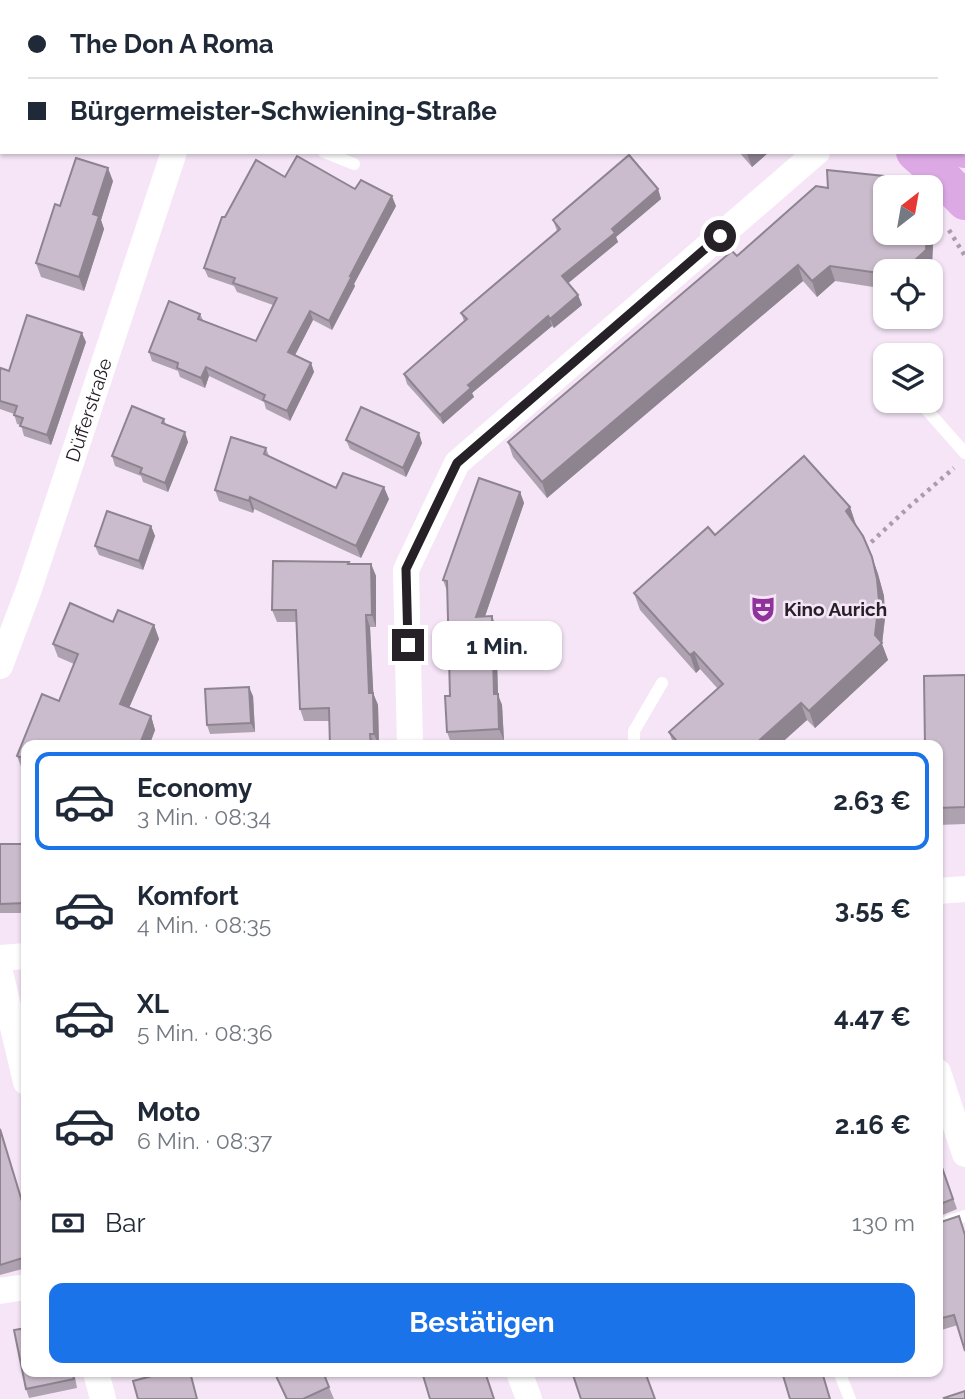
<!DOCTYPE html>
<html lang="de">
<head>
<meta charset="utf-8">
<style>
  :root { --surface:#fff; --page:#f2f2f3; --text:#1f2937; --muted:#747a83; --line:#e0e1e3; --accent:#1a73e8 }
  body { margin:0; font-family:Raleway,sans-serif; background:var(--page); color:var(--text); height:100vh; display:flex; flex-direction:column; font-size:26px; white-space:nowrap }
  * { box-sizing:border-box; margin:0 }
  p { font-size:23px; color:var(--muted) }
  .icon { flex:none; width:38px; height:38px; fill:none; stroke:currentColor; stroke-width:2; stroke-linecap:round; stroke-linejoin:round }
  .map { position:relative; flex:1; overflow:hidden }
  .drawer { position:absolute; left:21px; top:740px; width:922px; height:637px; display:flex; flex-direction:column; background:var(--surface); border-radius:14px; box-shadow:0 2px 5px #0004 }
  .drawer>* { flex:none }
  .top-card { position:absolute; left:0px; top:0px; width:966px; height:154px; box-shadow:0 2px 5px #0004; display:grid; align-content:center; height:154px; padding:0 28px; background:var(--surface) }
  .needle { width:46px; rotate:31deg }
  .fabs { position:absolute; left:873px; top:175px; display:grid; gap:14px }
  .fabs a { display:grid; place-items:center; width:70px; height:70px; border-radius:14px; background:var(--surface); box-shadow:0 2px 5px #0004; font-size:35px }
  .end { position:absolute; width:32px; height:32px; margin:-16px; border:9px solid #262027; background:#fff; box-shadow:0 0 0 4px #fff }
  .from { border-radius:50% }
  .bubble { position:absolute; height:49px; border-radius:14px; background:var(--surface); box-shadow:0 2px 5px #0004; font-size:23px; font-weight:700; line-height:49px; text-align:center }
  .top-card b { display:flex; align-items:center; gap:24px; height:66px; font-size:26px }
  .top-card b+b { border-top:2px solid var(--line) }
  .top-card i { width:18px; height:18px; background:var(--text) }
  ul { padding:12px 0 0; list-style:none }
  li { display:flex; align-items:center; gap:21px; height:98px; margin:0 14px 10px; padding:0 14px; border:4px solid transparent; border-radius:14px }
  li div { flex:1 }
  li b { display:block; font-size:26px }
  li em { font-style:normal; font-weight:700 }
  li.active { border-color:var(--accent) }
  li>.icon { width:63px; height:63px; stroke-width:1.5 }
  .pay { display:flex; align-items:center; gap:18px; height:77px; padding:0 28px; font-size:26px }
  .pay p { margin-inline-start:auto }
  .cta { display:flex; gap:14px; margin-top:auto; padding:14px 28px }
  .cta a { flex:1; height:80px; border-radius:14px; background:var(--accent); color:#fff; font-size:28px; font-weight:700; line-height:80px; text-align:center }
  .map>svg:first-child { display:block }
  .lines { fill:none; stroke-linecap:round; stroke-linejoin:round }
  .path { stroke:#a99dab; stroke-width:4.5; stroke-dasharray:3.5 5; stroke-linecap:butt }
  .lane { stroke:#fff; stroke-width:12 }
  .street { stroke:#fff; stroke-width:26 }
  .primary { stroke:#dda9e5; stroke-width:38 }
  .wall { fill:#afa2b0 }
  .shaded-wall { fill:#8e8490 }
  .building { fill:#cbbccd; stroke:#8e8490; stroke-width:2 }
  .route { stroke:#262027; stroke-width:9 }
  .labels { text-anchor:middle; dominant-baseline:central; stroke-width:5; stroke-linejoin:round; paint-order:stroke }
  .street-label { font-size:19px; fill:#262027; stroke:#f5e5f7 }
  .poi-label { font-size:19px; font-weight:bold; fill:#262027; stroke:#f5e5f7; text-anchor:start }
</style>
</head>
<body>
<div class="map">
<svg width="965" height="1399" viewBox="0 0 965 1399">
  <rect width="100%" height="100%" fill="#f5e5f7"/>
  <g class="lines">
    <g class="path">
      <polyline points="688,0 690,2"/>
      <polyline points="870,0 870,2"/>
      <polyline points="964,105 965,106"/>
      <polyline points="949,230 965,256"/>
      <polyline points="865,548 910,506 954,468"/>
    </g>
    <g class="lane">
      <polyline points="62,0 87,0"/>
      <polyline points="324,152 354,164"/>
      <polyline points="879,356 886,363"/>
      <polyline points="919,401 965,453"/>
      <polyline points="634,746 634,731 662,683"/>
      <polyline points="938,1225 965,1216"/>
      <polyline points="839,1372 850,1399"/>
    </g>
    <g class="street">
      <polyline points="0,11 2,12"/>
      <path id="s1" d="M0,666L29,589L174,152"/>
      <polyline points="410,746 406,570 457,463 817,152"/>
      <polyline points="938,891 965,889"/>
      <polyline points="0,958 26,956"/>
      <polyline points="0,972 26,1082"/>
      <polyline points="938,1072 965,1154"/>
      <polyline points="0,1291 26,1287"/>
      <polyline points="96,1372 103,1399"/>
      <polyline points="519,1372 529,1399"/>
    </g>
    <g class="primary">
      <polyline points="770,0 784,2"/>
      <polyline points="964,149 965,149"/>
      <polyline points="915,152 932,167 965,201"/>
    </g>
  </g>
  <g class="wall">
    <polygon points="606,0 628,0 627,2 609,2"/>
    <polygon points="739,152 769,152 752,167"/>
    <polygon points="884,176 888,187 886,187 886,233 928,233 933,245 932,265 886,271 886,289 835,281 817,297 803,281 547,498 513,457 508,442 737,256 828,188"/>
    <polygon points="285,177 355,189 396,206 354,284 355,286 332,330 313,320 295,355 311,363 314,372 290,421 266,409 264,402 209,376 205,388 180,377 178,371 152,361 149,352 200,314 203,320 256,341 273,305 237,292 234,286 208,277 204,268 225,217"/>
    <polygon points="113,181 101,220 104,229 84,291 41,277 36,263 60,206"/>
    <polygon points="658,189 661,199 616,237 618,242 568,283 578,295 582,305 554,328 552,326 472,393 474,397 443,424 407,384 404,374 464,321 461,313 557,231 553,220"/>
    <polygon points="86,342 51,445 24,436 21,425 17,424 14,414 0,409 0,371 9,371"/>
    <polygon points="164,419 166,425 188,442 168,492 143,482 141,476 115,466 112,456"/>
    <polygon points="346,440 422,443 406,477 350,449"/>
    <polygon points="266,448 269,456 336,488 389,499 361,558 254,509 253,513 219,501 215,490"/>
    <polygon points="520,492 524,503 485,616 492,616 496,628 498,695 502,705 504,741 451,743 447,732 450,696 447,591 443,580"/>
    <polygon points="850,507 856,525 872,557 878,574 884,596 885,618 882,644 888,660 815,728 807,720 778,746 674,746 669,732 718,689 700,669 696,673 640,610 634,593 715,535"/>
    <polygon points="151,526 155,536 143,570 99,555 95,546"/>
    <polygon points="350,564 371,564 376,576 376,627 370,627 373,693 378,705 379,746 330,746 329,721 304,721 300,709 296,622 277,622 272,610"/>
    <polygon points="113,622 154,625 159,639 129,708 151,716 155,730 149,746 26,746 26,771 22,769 17,756 59,701 74,664 58,657 53,644"/>
    <polygon points="965,675 965,824 938,825 938,746"/>
    <polygon points="253,696 255,732 210,734 207,725"/>
    <rect x="0" y="844" width="26" height="69"/>
    <polygon points="0,1128 24,1208 26,1208 26,1268 0,1275"/>
    <polygon points="938,1156 957,1209 938,1217"/>
    <polygon points="938,1223 958,1325 938,1331"/>
    <polygon points="26,1372 74,1372 77,1388 29,1398 26,1389"/>
    <polygon points="285,1372 325,1372 323,1373 334,1399 286,1399 276,1376"/>
  </g>
  <g class="shaded-wall">
    <polygon points="617,0 628,0 627,2 618,2"/>
    <polygon points="749,152 769,152 752,167 747,154"/>
    <polygon points="108,168 113,181 101,220 104,229 84,291 79,277 93,214"/>
    <polygon points="884,176 888,187 886,187 886,197 884,193"/>
    <polygon points="658,189 661,199 616,237 618,242 566,285 562,276 612,229"/>
    <polygon points="392,196 396,206 354,284 355,286 332,330 329,321 350,276"/>
    <polygon points="927,233 928,233 933,245 932,265 925,271 903,271"/>
    <polygon points="798,265 803,281 547,498 542,482"/>
    <polygon points="830,266 835,281 817,297 812,281"/>
    <polygon points="578,295 582,305 554,328 550,319"/>
    <polygon points="310,311 313,320 292,361 288,352"/>
    <polygon points="548,316 552,326 472,393 474,397 443,424 440,415 468,385"/>
    <polygon points="82,333 86,342 51,445 47,435"/>
    <polygon points="311,363 314,372 290,421 287,411"/>
    <polygon points="206,367 209,376 205,388 201,378"/>
    <polygon points="185,432 188,442 168,492 165,483"/>
    <polygon points="419,433 422,443 406,477 403,468"/>
    <polygon points="384,487 389,499 361,558 356,546"/>
    <polygon points="520,492 524,503 481,628 476,617"/>
    <polygon points="250,497 254,509 253,513 249,501"/>
    <polygon points="850,507 856,525 853,528 846,511"/>
    <polygon points="151,526 155,536 143,570 139,561"/>
    <polygon points="872,557 878,574 884,596 885,618 882,644 888,660 815,728 809,711 875,635"/>
    <polygon points="371,564 376,576 376,627 372,615"/>
    <polygon points="366,615 370,627 374,705 369,693"/>
    <polygon points="492,616 496,628 498,695 502,705 504,741 499,729 494,694"/>
    <polygon points="154,625 159,639 125,717 120,704"/>
    <polygon points="694,652 700,669 696,673 690,655"/>
    <polygon points="249,687 253,696 255,732 251,723"/>
    <polygon points="373,693 378,705 379,746 374,734"/>
    <polygon points="801,703 807,720 778,746 753,746"/>
    <polygon points="151,716 155,730 149,746 139,746"/>
    <polygon points="370,734 374,746 371,746"/>
  </g>
  <g class="building">
    <polygon points="495,0 506,0 508,2 494,2"/>
    <polygon points="0,53 2,54 2,102 0,102"/>
    <polygon points="629,155 658,189 612,229 615,233 562,276 578,295 550,319 548,316 468,385 471,388 440,415 404,374 467,319 461,313 560,229 553,220"/>
    <polygon points="297,156 355,189 361,180 392,196 350,276 352,276 329,321 310,311 288,352 311,363 287,411 263,400 265,395 206,367 201,378 177,368 178,363 149,352 169,301 200,314 198,319 256,341 277,298 233,283 235,278 204,268 222,217 225,217 256,160 285,177"/>
    <polygon points="76,158 108,168 93,214 99,216 79,277 36,263 55,204 60,206"/>
    <polygon points="827,170 884,176 884,193 886,193 886,233 927,233 926,250 903,271 886,271 886,274 830,266 812,281 798,265 542,482 508,442 732,251 737,256 816,186 828,188"/>
    <polygon points="27,315 82,333 47,435 20,426 23,418 14,415 17,406 0,401 0,371 1,368 9,371"/>
    <polygon points="132,406 164,419 162,423 185,432 165,483 140,473 142,468 112,456"/>
    <polygon points="361,407 419,433 403,468 346,440"/>
    <polygon points="231,437 266,448 264,454 336,488 343,473 384,487 356,546 250,497 249,501 215,490"/>
    <polygon points="804,456 850,507 846,511 863,536 872,557 877,579 879,601 875,635 882,643 809,711 801,703 753,746 681,746 669,732 723,684 694,652 690,655 634,593 708,527 715,535"/>
    <polygon points="479,478 520,492 476,617 492,616 494,694 498,694 499,729 447,732 445,696 450,696 447,581 443,580"/>
    <polygon points="107,511 151,526 139,561 95,546"/>
    <polygon points="273,561 349,562 348,564 371,564 372,615 366,615 369,693 373,693 374,734 370,734 371,746 330,746 329,708 300,709 296,610 272,610"/>
    <polygon points="70,603 113,622 118,610 154,625 120,704 151,716 139,746 26,746 26,759 17,756 42,694 59,701 78,654 53,644"/>
    <polygon points="965,675 965,807 938,808 938,746 925,746 924,676"/>
    <polygon points="249,687 251,723 207,725 205,689"/>
    <polygon points="0,844 26,844 26,903 0,904"/>
    <polygon points="0,1129 24,1208 26,1208 26,1257 0,1265"/>
    <polygon points="938,1156 953,1199 938,1205"/>
    <polygon points="959,1216 965,1235 965,1351 954,1315 938,1319 938,1223"/>
    <polygon points="26,1328 26,1372 72,1372 74,1379 26,1389 14,1330"/>
    <polygon points="167,1372 190,1372 197,1399 138,1399 133,1381"/>
    <polygon points="285,1372 323,1372 329,1387 303,1399 287,1399 276,1376"/>
    <polygon points="422,1372 485,1372 494,1399 430,1399"/>
    <polygon points="572,1372 645,1372 655,1399 581,1399"/>
    <polygon points="782,1372 822,1372 830,1399 790,1399"/>
    <polygon points="965,1391 965,1399 945,1399 944,1398"/>
  </g>
  <g class="lines">
    <polyline class="route" points="408,645 406,569 457,463 720,236"/>
  </g>
  <defs>
    <symbol id="theatre-bare" viewBox="-9 -9 18 18"><path d="M-5-5.5Q0-4 5-5.5V0Q5 5 0 6Q-5 5-5 0ZM-3.3-2.5H-1v1.5H-3.3ZM1-2.5H3.3v1.5H1ZM-2.8 1Q0 5.5 2.8 1Z" fill="#8f329c" stroke="#f5e5f7" stroke-width="2.5" paint-order="stroke"/></symbol>
  </defs>
  <g fill-rule="evenodd">
    <use href="#theatre-bare" x="744" y="590" width="38" height="38"/>
  </g>
  <g class="labels">
    <g class="street-label">
      <text stroke="none"><textPath href="#s1" startOffset="271">Düfferstraße</textPath></text>
    </g>
    <g class="poi-label">
      <text x="784" y="609">Kino Aurich</text>
    </g>
  </g>
</svg>
<div class="fabs">
<a><svg class="needle" viewBox="-14 -14 28 28"><path d="M0-13l5 13h-10z" fill="#e53935"/><path d="M0 13l5-13h-10z" fill="#747a83"/></svg></a>
<a><svg class="icon" aria-label="locate" viewBox="0 0 24 24"><circle cx="12" cy="12" r="6"/><path d="M12 2v4M12 18v4M2 12h4M18 12h4"/></svg></a>
<a><svg class="icon" aria-label="layers" viewBox="0 0 24 24"><path d="M12 4l9 5-9 5-9-5zM3 14l9 5 9-5"/></svg></a>
</div>
<i class="end from" style="left:720px;top:236px"></i>
<i class="end" style="left:408px;top:645px"></i>
<div class="bubble" style="left:432px;top:621px;width:130px">1 Min.</div>
<div class="top-card">
<b><i class="from"></i>The Don A Roma</b>
<b><i></i>Bürgermeister-Schwiening-Straße</b>
</div>
<section class="drawer">
<ul>
<li class="active"><svg class="icon" aria-label="car" viewBox="0 0 24 24"><path d="M5 17H2v-5l4-1 3-4h7l3 4 3 1v5h-3M9 17h6M6 11h13"/><circle cx="7" cy="17" r="2"/><circle cx="17" cy="17" r="2"/></svg><div><b>Economy</b><p>3 Min. · 08:34</p></div><em>2.63 €</em></li>
<li><svg class="icon" aria-label="car" viewBox="0 0 24 24"><path d="M5 17H2v-5l4-1 3-4h7l3 4 3 1v5h-3M9 17h6M6 11h13"/><circle cx="7" cy="17" r="2"/><circle cx="17" cy="17" r="2"/></svg><div><b>Komfort</b><p>4 Min. · 08:35</p></div><em>3.55 €</em></li>
<li><svg class="icon" aria-label="car" viewBox="0 0 24 24"><path d="M5 17H2v-5l4-1 3-4h7l3 4 3 1v5h-3M9 17h6M6 11h13"/><circle cx="7" cy="17" r="2"/><circle cx="17" cy="17" r="2"/></svg><div><b>XL</b><p>5 Min. · 08:36</p></div><em>4.47 €</em></li>
<li><svg class="icon" aria-label="car" viewBox="0 0 24 24"><path d="M5 17H2v-5l4-1 3-4h7l3 4 3 1v5h-3M9 17h6M6 11h13"/><circle cx="7" cy="17" r="2"/><circle cx="17" cy="17" r="2"/></svg><div><b>Moto</b><p>6 Min. · 08:37</p></div><em>2.16 €</em></li>
</ul>
<div class="pay"><svg class="icon" aria-label="cash" viewBox="0 0 24 24"><path d="M3 7h18v10H3z"/><circle cx="12" cy="12" r="2"/></svg>Bar<p>130 m</p></div>
<div class="cta"><a>Bestätigen</a></div>
</section>
</div>
</body>
</html>
